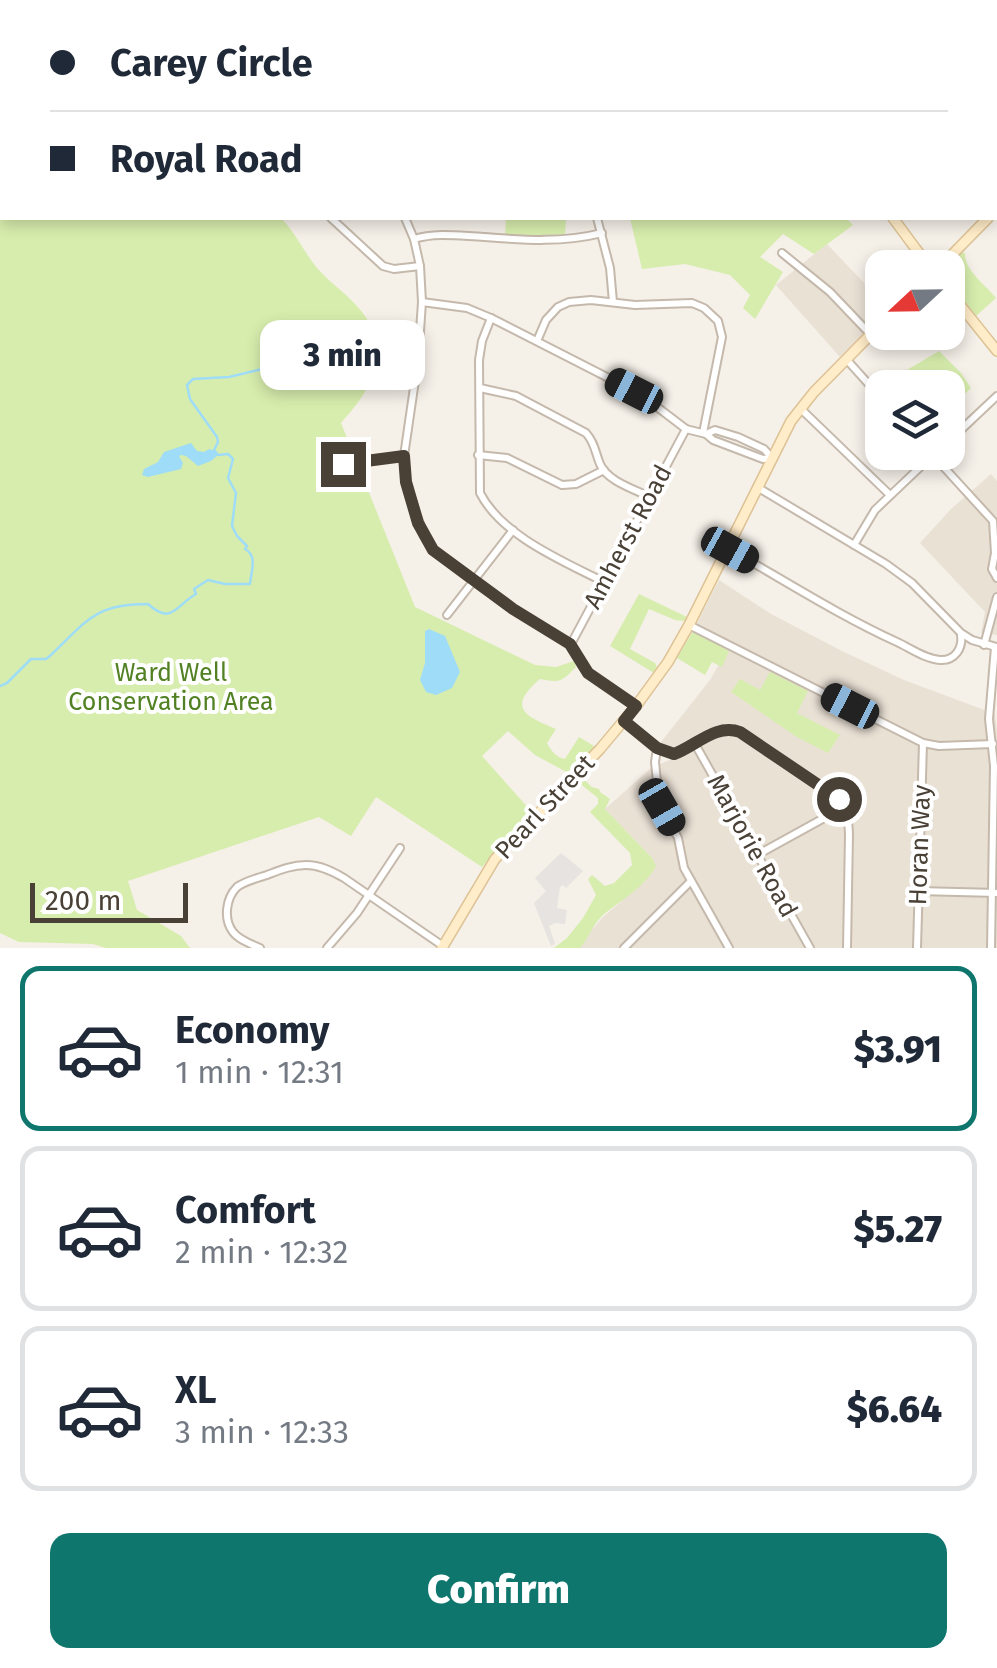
<!DOCTYPE html>
<html lang="en">
<head>
<meta charset="utf-8">
<style>
  :root { --surface:#fff; --page:#f2f2f3; --text:#1f2937; --muted:#747a83; --line:#e0e1e3; --accent:#0f766e }
  body { margin:0; font-family:"Fira Sans",sans-serif; background:var(--page); color:var(--text); height:100vh; display:flex; flex-direction:column; font-size:38px; white-space:nowrap }
  * { box-sizing:border-box; margin:0 }
  p { font-size:32px; color:var(--muted) }
  .icon { flex:none; width:55px; height:55px; fill:none; stroke:currentColor; stroke-width:2; stroke-linecap:round; stroke-linejoin:round }
  .map { position:relative; height:948px; overflow:hidden }
  .drawer { display:flex; flex-direction:column; background:var(--surface); flex:1 }
  .drawer>* { flex:none }
  .guide { position:absolute; left:0px; top:0px; width:998px; height:220px; box-shadow:0 5px 15px #0003; display:grid; align-content:center; height:220px; padding:0 50px; background:var(--surface) }
  .needle { width:65px; rotate:248deg }
  .controls { position:absolute; left:865px; top:250px; display:grid; gap:20px }
  .controls a { display:grid; place-items:center; width:100px; height:100px; border-radius:20px; background:var(--surface); box-shadow:0 5px 15px #0003; font-size:50px }
  .scale { position:absolute; left:30px; bottom:25px; width:158px; box-sizing:border-box; padding-left:10px; border:5px solid #494036; border-top:0; font-size:28px; line-height:35px; white-space:nowrap; color:#494036; -webkit-text-stroke:8px #fff; paint-order:stroke }
  .end { position:absolute; width:45px; height:45px; margin:-22px; border:12px solid #494036; background:#fff; box-shadow:0 0 0 5px #fff }
  .from { border-radius:50% }
  .bubble { position:absolute; height:70px; border-radius:20px; background:var(--surface); box-shadow:0 5px 15px #0003; font-size:32px; font-weight:800; line-height:70px; text-align:center }
  .car { position:absolute; width:30px; height:60px; margin:-30px -15px; border-radius:12px; box-shadow:0 0 8px 2px #0007; background:linear-gradient(#222 24%,#8ab4d8 0 40%,#222 0 76%,#8ab4d8 0 86%,#222 0) }
  .guide b { display:flex; align-items:center; gap:35px; height:95px; font-size:38px }
  .guide b+b { border-top:2px solid var(--line) }
  .guide i { width:25px; height:25px; background:var(--text) }
  ul { padding:18px 0 0; list-style:none }
  li { display:flex; align-items:center; gap:30px; height:165px; margin:0 20px 15px; padding:0 30px; border:5px solid var(--line); border-radius:20px }
  li div { flex:1 }
  li b { display:block; font-size:38px }
  li em { font-style:normal; font-weight:800 }
  li.on { border-color:var(--accent) }
  li>.icon { width:90px; height:90px; stroke-width:1.5 }
  .primary-button { display:flex; gap:20px; margin-top:auto; padding:20px 50px }
  .primary-button a { flex:1; height:115px; border-radius:20px; background:var(--accent); color:#fff; font-size:40px; font-weight:800; line-height:115px; text-align:center }
  .map>svg:first-child { display:block }
  .residential { fill:#eae1d5 }
  .green { fill:#d7edad }
  .parking { fill:#e6e3e0 }
  .water { fill:#9fdcf7 }
  .lines { fill:none; stroke-linecap:round; stroke-linejoin:round }
  .stream { stroke:#9fdcf7; stroke-width:2.5 }
  .street-casing { stroke:#c5b9ac; stroke-width:10 }
  .secondary-casing { stroke:#ddc295; stroke-width:12 }
  .primary-casing { stroke:#efb35c; stroke-width:14 }
  .street { stroke:#fff; stroke-width:6 }
  .secondary { stroke:#ffecc8; stroke-width:9 }
  .primary { stroke:#ffd697; stroke-width:10 }
  .route { stroke:#494036; stroke-width:12 }
  .labels { text-anchor:middle; dominant-baseline:central; stroke-width:8; stroke-linejoin:round; paint-order:stroke }
  .street-label { font-size:25px; fill:#494036; stroke:#fff }
  .park-label { font-size:25px; fill:#518123; stroke:#fff }
</style>
</head>
<body>
<div class="map">
<svg width="997" height="948" viewBox="0 0 997 948">
  <rect width="100%" height="100%" fill="#f5f0e8"/>
  <g class="residential">
    <polygon points="827,244 882,302 882,317 840,357 776,285"/>
    <polygon points="991,474 997,481 997,635 981,633 985,612 920,543 951,509"/>
    <polygon points="719,580 771,614 842,651 904,680 995,714 997,730 997,948 576,948 603,917 646,880 652,858 605,809 651,768 672,759 661,742 710,680 731,643 696,625"/>
  </g>
  <g class="green">
    <path d="M2,197V218H281C295,232 304,252 317,268C331,284 350,296 362,312C395,353 370,391 341,423L415,607L535,665L556,667L574,661L576,667C561,682 561,683 540,679C507,707 524,716 556,729L547,743C551,751 557,758 565,759L579,737L594,746L592,751L570,774L535,755L508,731L482,756L531,811L482,867L376,797L351,836L319,817L128,881L137,910L181,936L190,948H106L93,944L19,942L0,933V199Z"/>
    <polygon points="506,218 566,218 565,235 560,237 505,235"/>
    <polygon points="630,218 846,218 853,225 814,254 783,234 760,257 783,272 755,319 743,308 750,295 730,275 685,264 642,269"/>
    <path d="M962,252L965,253C964,270 985,284 996,298L976,316L948,279V269Z"/>
    <polygon points="939,351 961,373 971,388 950,408 948,407 948,388 918,387 909,383 907,370"/>
    <polygon points="639,594 687,617 684,621 675,620 649,609 630,649 655,663 657,667 654,673 610,646"/>
    <polygon points="693,631 729,651 722,667 712,662 705,675 677,658"/>
    <polygon points="770,672 808,691 797,713 840,735 828,753 797,737 731,692 740,679 760,690"/>
    <path d="M581,777L592,787L599,789L600,792L610,799L605,809L652,858L656,866C644,888 621,900 603,915C592,925 589,938 580,948H554L567,938L583,918L596,895L588,879L592,875L605,886L614,883L632,865L630,853L590,812L598,804V798L578,782Z"/>
  </g>
  <polygon class="parking" points="561,853 583,871 566,888 563,885 560,887 557,908 567,910 565,924 555,923 549,926 555,944 551,946 534,903 546,891 535,878"/>
  <g class="water">
    <polygon points="191,443 197,451 204,452 209,449 216,451 218,455 211,461 198,466 186,456 181,455 179,456 183,463 181,469 148,477 142,475 144,469 158,462 164,452"/>
    <polygon points="429,629 445,636 460,672 452,688 436,695 426,692 420,680 425,663 425,631"/>
  </g>
  <g class="lines">
    <path class="stream" d="M0,686L7,683L31,659H46L51,655C87,621 94,604 148,604C172,626 176,605 196,594L194,589L208,580L225,584H250C251,571 258,556 245,549L247,546L237,536L232,526L236,493L228,478L233,459L228,454L218,455L214,450L218,442L217,437L190,399L187,385L193,379L229,377L266,368L305,361L353,342"/>
    <defs>
      <g id="street">
        <polyline points="397,0 397,2"/>
        <polyline points="976,0 980,2"/>
        <polyline points="995,10 997,11"/>
        <polyline points="331,218 383,266 394,269 420,266"/>
        <polyline points="405,218 414,239 420,266 422,302 418,360 404,456 406,482 424,536 433,550 473,581 513,609 570,644 588,673 636,706"/>
        <polyline points="597,218 610,268 613,302"/>
        <path d="M414,239C437,232 460,236 484,237C524,240 563,243 602,233"/>
        <polyline points="782,253 830,292 871,335"/>
        <polyline points="422,302 467,308 491,318 640,394 686,429 706,434 715,430 738,437 764,449 772,458"/>
        <path d="M491,318L482,341L479,360L480,493C502,536 563,561 604,582"/>
        <polyline points="537,341 546,320 558,307 569,302 591,300 635,305 692,303 704,308 718,321 722,337 703,433"/>
        <polyline points="847,360 882,399"/>
        <path d="M480,388L516,396L586,433C595,443 595,452 600,464C607,481 634,489 650,497"/>
        <polyline points="801,409 890,495"/>
        <polyline points="706,434 713,440 763,459 772,458"/>
        <polyline points="948,442 997,396"/>
        <polyline points="930,452 993,521 995,553 992,569 997,578"/>
        <polyline points="478,455 507,458 562,485 576,484 604,470"/>
        <polyline points="343,464 404,456"/>
        <polyline points="757,487 886,564 912,583 961,633 972,640 996,647"/>
        <polyline points="854,545 875,510 936,452"/>
        <path d="M727,548C784,580 838,615 897,642C910,648 925,659 940,660C955,661 963,648 961,635"/>
        <polyline points="447,615 513,530"/>
        <polyline points="689,625 923,743 939,746 993,744"/>
        <polyline points="571,644 686,429"/>
        <polyline points="984,645 997,597"/>
        <path d="M624,721L657,748L674,753C696,746 716,723 740,732L835,796L843,803L848,819L849,834L847,948"/>
        <polyline points="695,744 810,948"/>
        <polyline points="657,748 655,762 659,801 678,838 684,868 729,948"/>
        <polyline points="757,855 844,807"/>
        <polyline points="918,891 997,893"/>
        <path d="M260,948C251,944 239,940 233,932C223,919 226,898 237,887C245,881 258,878 267,875C280,870 292,865 306,865C320,865 332,871 344,878L443,946"/>
        <polyline points="327,948 357,913 400,848"/>
        <polyline points="624,948 691,881"/>
        <polyline points="917,948 923,743"/>
        <polyline points="991,948 994,766 989,719 995,647"/>
      </g>
      <g id="secondary">
        <polyline points="23,0 25,2"/>
        <polyline points="731,0 733,2"/>
        <polyline points="995,210 997,208"/>
        <polyline points="893,218 930,268"/>
        <polyline points="939,268 988,218"/>
        <polyline points="948,290 997,351"/>
        <polyline points="442,948 495,859 600,749 636,706 668,662 689,625 791,421 814,392 882,323"/>
      </g>
      <g id="primary">
        <polyline points="286,2 290,0"/>
        <polyline points="0,190 2,188"/>
      </g>
    </defs>
    <use href="#street" class="street-casing"/>
    <use href="#secondary" class="secondary-casing"/>
    <use href="#primary" class="primary-casing"/>
    <use href="#street" class="street"/>
    <use href="#secondary" class="secondary"/>
    <use href="#primary" class="primary"/>
  </g>
  <g class="lines">
    <path class="route" d="M343,464L404,456L406,482L418,523L433,550L513,609L570,644L588,673L636,706L624,721L657,748L674,754C696,746 716,723 740,732L839,799"/>
  </g>
  <g class="labels">
    <g class="street-label">
      <text transform="translate(628 537) rotate(-62)">Amherst Road</text>
      <text transform="translate(545 807) rotate(-47)">Pearl Street</text>
      <text transform="translate(920 845) rotate(-88)">Horan Way</text>
      <text transform="translate(752 846) rotate(61)">Marjorie Road</text>
    </g>
    <g class="park-label">
      <text x="171" y="673">Ward Well<tspan x="171" dy="29">Conservation Area</tspan></text>
    </g>
  </g>
</svg>
<div class="controls">
<a><svg class="needle" viewBox="-14 -14 28 28"><path d="M0-13l5 13h-10z" fill="#e53935"/><path d="M0 13l5-13h-10z" fill="#747a83"/></svg></a>
<a><svg class="icon" aria-label="layers" viewBox="0 0 24 24"><path d="M12 4l9 5-9 5-9-5zM3 14l9 5 9-5"/></svg></a>
</div>
<div class="scale">200 m</div>
<i class="end from" style="left:839px;top:799px"></i>
<i class="end" style="left:343px;top:464px"></i>
<div class="bubble" style="left:260px;top:320px;width:165px">3 min</div>
<i class="car" style="left:634px;top:391px;rotate:297deg"></i>
<i class="car" style="left:730px;top:550px;rotate:119deg"></i>
<i class="car" style="left:850px;top:706px;rotate:297deg"></i>
<i class="car" style="left:662px;top:807px;rotate:150deg"></i>
<div class="guide">
<b><i class="from"></i>Carey Circle</b>
<b><i></i>Royal Road</b>
</div>
</div>
<section class="drawer">
<ul>
<li class="on"><svg class="icon" aria-label="car" viewBox="0 0 24 24"><path d="M5 17H2v-5l4-1 3-4h7l3 4 3 1v5h-3M9 17h6M6 11h13"/><circle cx="7" cy="17" r="2"/><circle cx="17" cy="17" r="2"/></svg><div><b>Economy</b><p>1 min · 12:31</p></div><em>$3.91</em></li>
<li><svg class="icon" aria-label="car" viewBox="0 0 24 24"><path d="M5 17H2v-5l4-1 3-4h7l3 4 3 1v5h-3M9 17h6M6 11h13"/><circle cx="7" cy="17" r="2"/><circle cx="17" cy="17" r="2"/></svg><div><b>Comfort</b><p>2 min · 12:32</p></div><em>$5.27</em></li>
<li><svg class="icon" aria-label="car" viewBox="0 0 24 24"><path d="M5 17H2v-5l4-1 3-4h7l3 4 3 1v5h-3M9 17h6M6 11h13"/><circle cx="7" cy="17" r="2"/><circle cx="17" cy="17" r="2"/></svg><div><b>XL</b><p>3 min · 12:33</p></div><em>$6.64</em></li>
</ul>
<div class="primary-button"><a>Confirm</a></div>
</section>
</body>
</html>
